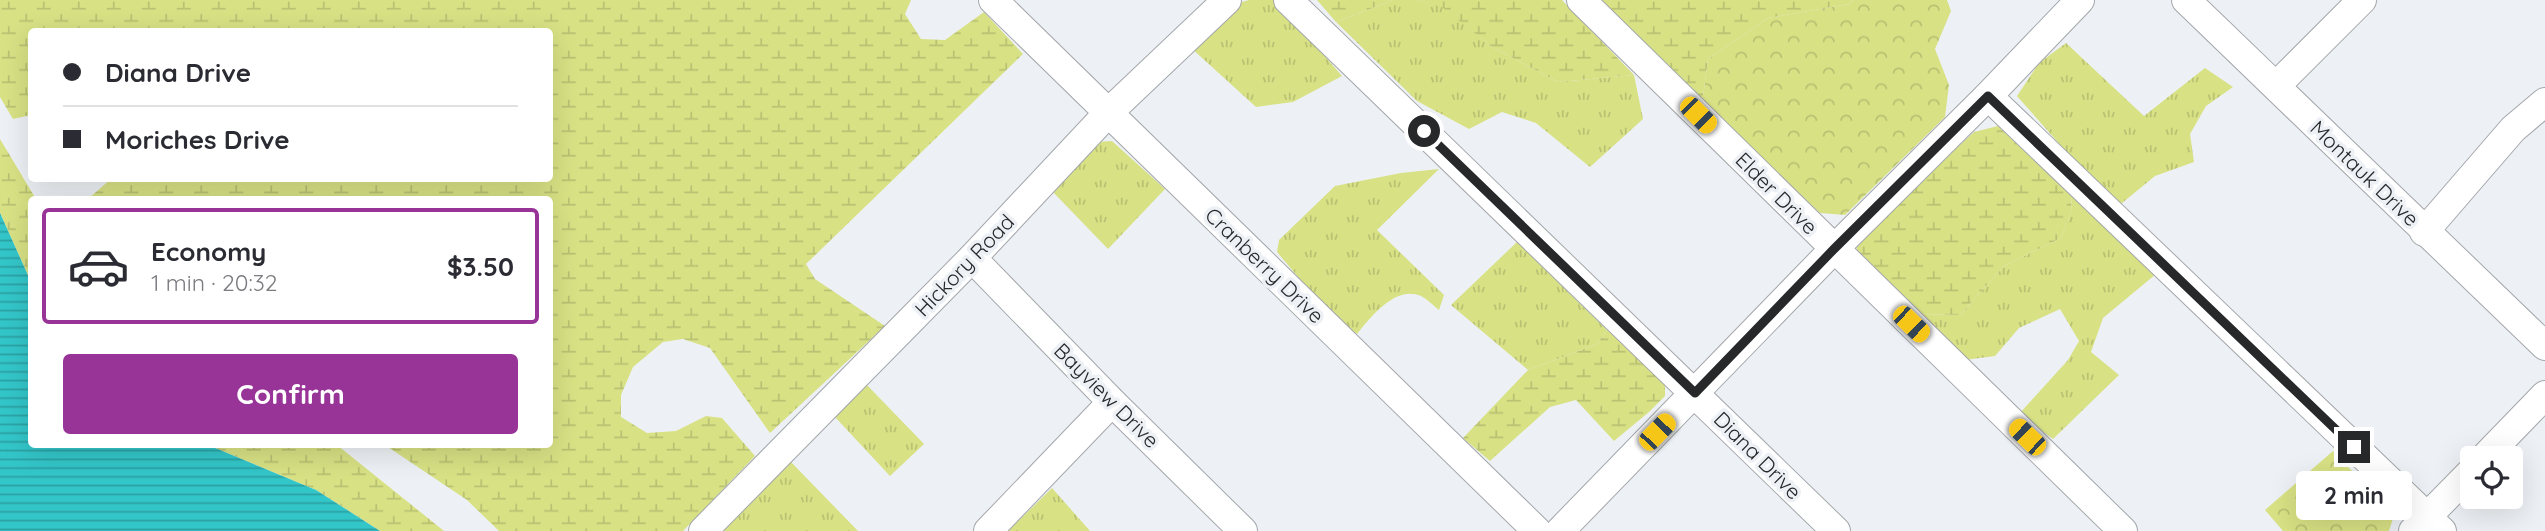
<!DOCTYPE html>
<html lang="en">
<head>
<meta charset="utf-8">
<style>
  :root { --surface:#fff; --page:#f2f2f3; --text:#2b2b33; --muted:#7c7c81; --line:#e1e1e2; --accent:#983397 }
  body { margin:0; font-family:Quicksand,sans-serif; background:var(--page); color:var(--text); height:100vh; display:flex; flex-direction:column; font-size:26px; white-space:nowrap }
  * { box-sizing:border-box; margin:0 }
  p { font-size:23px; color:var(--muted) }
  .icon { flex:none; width:38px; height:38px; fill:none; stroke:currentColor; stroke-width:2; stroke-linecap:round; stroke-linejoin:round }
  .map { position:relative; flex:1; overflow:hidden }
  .sheet { position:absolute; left:28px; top:196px; width:525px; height:252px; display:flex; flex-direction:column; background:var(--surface); border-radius:7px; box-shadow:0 7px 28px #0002 }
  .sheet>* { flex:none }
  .hud { position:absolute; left:28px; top:28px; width:525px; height:154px; border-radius:7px; box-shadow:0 7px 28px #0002; display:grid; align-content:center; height:154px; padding:0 35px; background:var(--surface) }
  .controls { position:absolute; left:2460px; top:446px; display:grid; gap:14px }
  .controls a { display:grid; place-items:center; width:63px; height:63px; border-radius:7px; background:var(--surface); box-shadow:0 7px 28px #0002; font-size:35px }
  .end { position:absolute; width:32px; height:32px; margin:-16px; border:9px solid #262829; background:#fff; box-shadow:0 0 0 4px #fff }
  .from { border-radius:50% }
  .bubble { position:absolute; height:49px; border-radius:7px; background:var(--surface); box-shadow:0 7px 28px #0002; font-size:23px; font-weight:800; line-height:49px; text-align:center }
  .car { position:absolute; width:21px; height:42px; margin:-21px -10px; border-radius:9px; box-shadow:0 0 5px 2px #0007; background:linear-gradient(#f5c518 24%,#345 0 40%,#f5c518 0 76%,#345 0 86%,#f5c518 0) }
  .hud b { display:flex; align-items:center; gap:24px; height:66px; font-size:26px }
  .hud b+b { border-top:2px solid var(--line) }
  .hud i { width:18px; height:18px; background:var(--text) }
  ul { padding:12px 0 0; list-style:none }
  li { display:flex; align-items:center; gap:21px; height:116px; margin:0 14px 10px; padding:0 21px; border:4px solid transparent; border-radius:7px }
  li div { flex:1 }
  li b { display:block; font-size:26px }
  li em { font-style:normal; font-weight:800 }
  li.on { border-color:var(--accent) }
  li>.icon { width:63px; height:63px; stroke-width:1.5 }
  .primary-button { display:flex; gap:14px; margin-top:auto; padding:14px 35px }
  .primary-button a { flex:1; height:80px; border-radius:7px; background:var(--accent); color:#fff; font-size:28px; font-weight:800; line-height:80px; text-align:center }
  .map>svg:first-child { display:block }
  .grass { fill:url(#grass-tufts) }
  .forest { fill:url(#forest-crowns) }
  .wetland { fill:url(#wetland-marsh) }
  .water { fill:url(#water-rules) }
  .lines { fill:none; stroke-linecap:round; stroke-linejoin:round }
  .minor-casing { stroke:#a3a7ab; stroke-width:30 }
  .minor { stroke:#fff; stroke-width:28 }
  .route { stroke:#262829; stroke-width:9 }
  .labels { text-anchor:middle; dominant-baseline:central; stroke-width:7; stroke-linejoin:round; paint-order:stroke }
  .street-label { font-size:21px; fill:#262829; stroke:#edf1f5 }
</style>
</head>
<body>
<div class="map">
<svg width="2545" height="531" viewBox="0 0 2545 531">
  <defs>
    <pattern id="grass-tufts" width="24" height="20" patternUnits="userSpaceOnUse" patternTransform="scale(1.75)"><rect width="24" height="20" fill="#d8e184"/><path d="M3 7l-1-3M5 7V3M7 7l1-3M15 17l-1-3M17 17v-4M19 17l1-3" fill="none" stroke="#b9c172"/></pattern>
    <pattern id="forest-crowns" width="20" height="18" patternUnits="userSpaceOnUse" patternTransform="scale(1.75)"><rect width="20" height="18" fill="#d8e184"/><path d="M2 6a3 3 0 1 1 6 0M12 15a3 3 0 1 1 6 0" fill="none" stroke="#b9c172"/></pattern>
    <pattern id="wetland-marsh" width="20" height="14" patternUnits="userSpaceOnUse" patternTransform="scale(1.75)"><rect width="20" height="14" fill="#d8e184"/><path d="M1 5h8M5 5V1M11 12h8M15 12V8" fill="none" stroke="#b9c172"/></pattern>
    <pattern id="water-rules" width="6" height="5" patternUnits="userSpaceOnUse" patternTransform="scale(1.75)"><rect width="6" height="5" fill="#33c6c9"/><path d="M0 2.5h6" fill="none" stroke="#2ba1a3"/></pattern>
  </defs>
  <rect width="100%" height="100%" fill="#edf1f5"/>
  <g class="grass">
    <polygon points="1249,0 1276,0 1342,76 1293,102 1256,107 1190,47 1242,2"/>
    <polygon points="1393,0 1417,0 1442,6 1492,47 1558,82 1634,75 1643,119 1590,167 1536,123 1502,112 1469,129 1417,101 1336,22"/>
    <polygon points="2066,43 2144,116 2205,68 2233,87 2206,106 2190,134 2194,162 2155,176 2116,208 2017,96 2039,63"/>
    <polygon points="1112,141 1165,189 1108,249 1051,190 1097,142"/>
    <path d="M1439,169L1377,230L1444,295L1439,310C1433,305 1427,299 1421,296C1395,285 1371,317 1357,334L1330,315L1277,252L1279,240L1335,186L1401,173Z"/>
    <polygon points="2072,195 2156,274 2103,318 2091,352 2119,375 2053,439 2019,414 2068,360 2079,341 2060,309 2019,328 1995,356 1965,360 1921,314 1960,315 2004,266 2061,238 2071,212"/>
    <polygon points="1517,242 1607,330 1597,344 1528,370 1451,305"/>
    <polygon points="867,385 924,444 890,476 835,417"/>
    <polygon points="789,460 858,531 719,531"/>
    <polygon points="1052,488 1090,531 1008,531"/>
  </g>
  <g class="forest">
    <polygon points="1853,0 1947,0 1951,11 1935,49 1949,85 1945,117 1845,215 1820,213 1702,104 1708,59 1768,18 1849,4"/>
    <polygon points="2333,451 2394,515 2389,531 2283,531 2265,510"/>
  </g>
  <g class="wetland">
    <polygon points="0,0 911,0 905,14 921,39 945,40 984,12 1023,54 806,264 815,279 885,326 770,433 710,348 683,339 663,342 633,367 621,395 621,417 647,433 676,431 706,416 722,418 755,456 683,531 499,531 467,500 385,445 550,444 550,200 88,199 112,178 550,178 550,32 32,32 31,115 13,119 0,97"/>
    <polygon points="1317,0 1393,0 1336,22"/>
    <polygon points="1417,0 1562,0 1634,75 1558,82 1492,47 1442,7"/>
    <polygon points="1598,0 1853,0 1849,4 1768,18 1708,59 1702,104"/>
    <polygon points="1998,126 2072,195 2071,212 2061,238 2004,266 1960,315 1921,314 1855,257 1859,238 1974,132"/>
    <polygon points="0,139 36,199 32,200 31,282 0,213"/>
    <polygon points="1607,330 1665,379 1665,396 1649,412 1614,441 1576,400 1550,407 1490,461 1463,438 1528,370 1597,344"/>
    <polygon points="208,445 337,445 444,531 380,531 316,490"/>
  </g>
  <polygon class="water" points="0,213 31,282 32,444 208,445 316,490 380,531 0,531"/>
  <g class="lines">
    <defs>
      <g id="minor">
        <polyline points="993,0 1537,531"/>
        <polyline points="1288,0 1836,531"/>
        <polyline points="1581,0 2123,531"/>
        <polyline points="2186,0 2545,346"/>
        <polyline points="2276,86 2362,0"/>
        <polyline points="1988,96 2442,531"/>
        <polyline points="2424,232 2513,129 2545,102"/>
        <polyline points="972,258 1112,402 1243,531"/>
        <polyline points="2484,458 2545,395"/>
        <polyline points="703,531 972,258 1109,112 1227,0"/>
        <polyline points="988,531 1112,402"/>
        <polyline points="1560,531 1834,249 1988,96 2080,0"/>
        <polyline points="2413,531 2473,470"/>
      </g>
    </defs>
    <use href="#minor" class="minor-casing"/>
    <use href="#minor" class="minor"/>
  </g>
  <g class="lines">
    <polyline class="route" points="1424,131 1695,393 1834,249 1988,96 2354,447"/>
  </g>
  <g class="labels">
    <g class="street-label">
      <text transform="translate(2365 173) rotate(44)">Montauk Drive</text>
      <text transform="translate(1777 193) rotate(45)">Elder Drive</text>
      <text transform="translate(964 265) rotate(-46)">Hickory Road</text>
      <text transform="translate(1265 265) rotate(44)">Cranberry Drive</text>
      <text transform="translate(1107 395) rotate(45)">Bayview Drive</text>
      <text transform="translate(1758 455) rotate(45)">Diana Drive</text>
    </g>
  </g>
</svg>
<div class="controls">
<a><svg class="icon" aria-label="locate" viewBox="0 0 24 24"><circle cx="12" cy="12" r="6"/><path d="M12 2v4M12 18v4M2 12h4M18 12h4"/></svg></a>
</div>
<i class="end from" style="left:1424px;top:131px"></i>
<i class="end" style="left:2354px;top:447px"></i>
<div class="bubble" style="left:2296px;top:471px;width:116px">2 min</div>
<i class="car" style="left:1698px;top:115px;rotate:135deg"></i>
<i class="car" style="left:1911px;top:324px;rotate:134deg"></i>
<i class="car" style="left:1657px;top:432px;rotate:44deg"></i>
<i class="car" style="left:2027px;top:437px;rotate:314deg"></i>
<div class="hud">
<b><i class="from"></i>Diana Drive</b>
<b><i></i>Moriches Drive</b>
</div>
<section class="sheet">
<ul>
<li class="on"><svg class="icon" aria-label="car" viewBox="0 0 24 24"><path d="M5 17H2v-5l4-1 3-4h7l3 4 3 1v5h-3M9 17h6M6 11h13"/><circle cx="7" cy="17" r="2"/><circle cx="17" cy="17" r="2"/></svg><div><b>Economy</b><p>1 min · 20:32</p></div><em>$3.50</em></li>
</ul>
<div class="primary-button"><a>Confirm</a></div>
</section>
</div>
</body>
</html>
